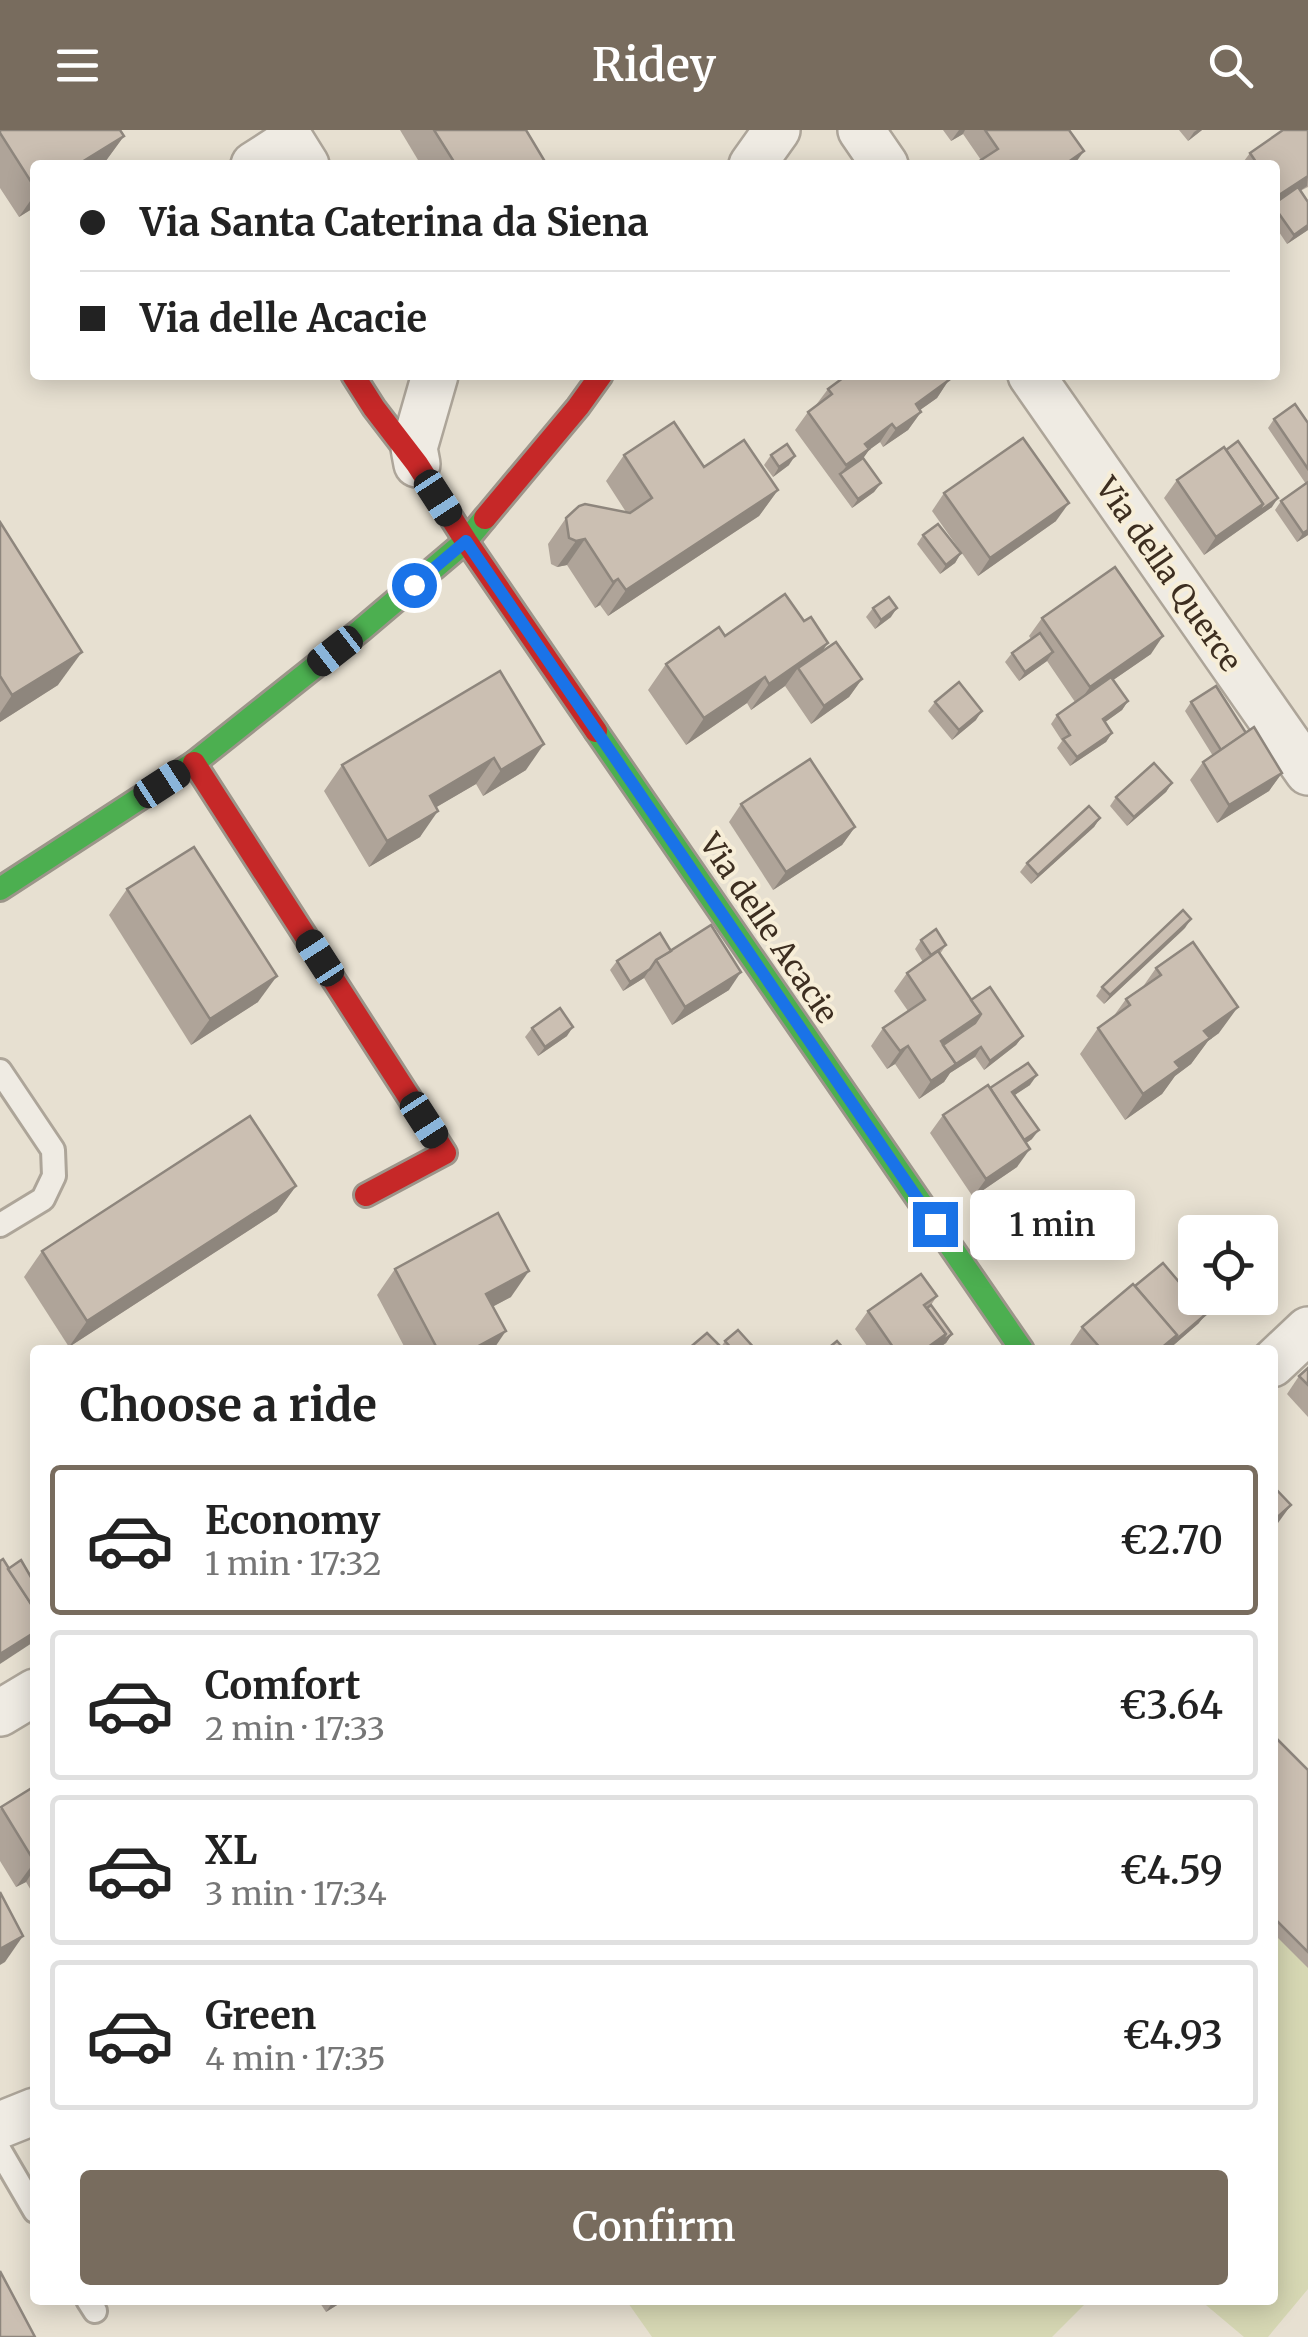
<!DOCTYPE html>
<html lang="en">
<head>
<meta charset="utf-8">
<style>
  :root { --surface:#fff; --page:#f6f6f6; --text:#222; --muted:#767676; --line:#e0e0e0; --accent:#786c5e }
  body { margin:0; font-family:Merriweather,serif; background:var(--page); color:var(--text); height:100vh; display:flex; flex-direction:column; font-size:38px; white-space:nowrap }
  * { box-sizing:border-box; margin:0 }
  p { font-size:32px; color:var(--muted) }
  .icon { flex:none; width:55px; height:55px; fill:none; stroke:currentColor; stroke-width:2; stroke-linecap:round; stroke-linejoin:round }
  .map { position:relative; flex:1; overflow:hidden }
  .sheet { position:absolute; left:30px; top:1215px; width:1248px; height:960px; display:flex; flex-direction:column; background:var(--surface); border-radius:10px; box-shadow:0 5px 25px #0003 }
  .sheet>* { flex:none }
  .banner { position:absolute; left:30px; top:30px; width:1250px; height:220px; border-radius:10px; box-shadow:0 5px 25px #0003; display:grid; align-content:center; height:220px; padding:0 50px; background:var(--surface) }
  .controls { position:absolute; left:1178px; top:1085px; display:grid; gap:20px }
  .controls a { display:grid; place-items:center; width:100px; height:100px; border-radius:10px; background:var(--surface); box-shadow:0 5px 25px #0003; font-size:50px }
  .end { position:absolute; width:45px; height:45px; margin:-22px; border:12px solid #1a73e8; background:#fff; box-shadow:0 0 0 5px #fff }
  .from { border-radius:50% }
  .bubble { position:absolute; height:70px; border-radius:10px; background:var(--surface); box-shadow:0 5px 25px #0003; font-size:32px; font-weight:600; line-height:70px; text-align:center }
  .car { position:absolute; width:30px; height:60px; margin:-30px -15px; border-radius:12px; box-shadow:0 0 8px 2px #0007; background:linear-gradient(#222 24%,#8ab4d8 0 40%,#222 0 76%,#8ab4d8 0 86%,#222 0) }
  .banner b { display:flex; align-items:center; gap:35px; height:95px; font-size:38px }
  .banner b+b { border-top:2px solid var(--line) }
  .banner i { width:25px; height:25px; background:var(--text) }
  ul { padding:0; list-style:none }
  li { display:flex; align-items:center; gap:30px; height:150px; margin:0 20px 15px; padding:0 30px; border:5px solid var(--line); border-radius:10px }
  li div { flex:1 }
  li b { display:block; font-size:38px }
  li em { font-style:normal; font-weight:600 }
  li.current { border-color:var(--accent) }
  li>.icon { width:90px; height:90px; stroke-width:1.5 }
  h2 { padding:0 50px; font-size:45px; line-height:120px }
  .primary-button { display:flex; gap:20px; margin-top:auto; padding:20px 50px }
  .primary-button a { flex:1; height:115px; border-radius:10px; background:var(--accent); color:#fff; font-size:40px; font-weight:600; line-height:115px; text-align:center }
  header { display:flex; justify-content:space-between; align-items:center; height:130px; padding:0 50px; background:var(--accent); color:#fff; font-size:45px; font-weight:600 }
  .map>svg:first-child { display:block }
  .green { fill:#d6d7b3 }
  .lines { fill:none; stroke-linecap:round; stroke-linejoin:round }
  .lane-casing { stroke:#ada599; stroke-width:28 }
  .street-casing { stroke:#ada599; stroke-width:50 }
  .fast-casing { stroke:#9c958a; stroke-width:28 }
  .jam-casing { stroke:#9c958a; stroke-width:28 }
  .lane { stroke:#efebe3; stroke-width:22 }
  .street { stroke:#efebe3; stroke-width:45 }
  .fast { stroke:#4caf50; stroke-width:22 }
  .jam { stroke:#c62828; stroke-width:22 }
  .wall { fill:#afa499 }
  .shaded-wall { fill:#8e867d }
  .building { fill:#cbbfb2; stroke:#8e867d; stroke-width:2.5 }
  .route { stroke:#1a73e8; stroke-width:12 }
  .labels { text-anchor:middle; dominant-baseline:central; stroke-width:8; stroke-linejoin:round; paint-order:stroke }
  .street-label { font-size:30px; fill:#3d2e20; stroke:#f7eed8 }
</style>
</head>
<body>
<header><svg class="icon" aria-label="menu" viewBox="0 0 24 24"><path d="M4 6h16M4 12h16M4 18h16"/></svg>Ridey<svg class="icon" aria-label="search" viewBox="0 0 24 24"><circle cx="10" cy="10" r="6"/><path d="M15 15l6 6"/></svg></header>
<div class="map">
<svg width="1308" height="2207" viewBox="0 0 1308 2207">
  <rect width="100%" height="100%" fill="#e7e0d1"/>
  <g class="green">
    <polygon points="1273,1606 1308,1643 1308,2159 1268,2207 1244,2207 1200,2170 1272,2170"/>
    <polygon points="626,2170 1089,2170 1052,2207 652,2207"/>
  </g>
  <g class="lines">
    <defs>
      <g id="lane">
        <polyline points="0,941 53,1020 54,1046 43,1069 0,1095"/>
        <polyline points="0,2021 35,2081"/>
        <polyline points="88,2170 95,2181"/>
      </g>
      <g id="street">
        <polyline points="861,0 885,35"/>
        <polyline points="254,35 291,11 306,35"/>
        <polyline points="752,35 777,0"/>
        <polyline points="1031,245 1308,642"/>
        <polyline points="417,334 414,318 435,245"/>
        <polyline points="1272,1234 1308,1200"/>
        <polyline points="0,1583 35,1562"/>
        <polyline points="0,1995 35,1981"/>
      </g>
      <g id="fast">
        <polyline points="596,601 1022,1220"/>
        <polyline points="0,759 194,633 361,500 466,411 485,388"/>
      </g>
      <g id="jam">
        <polyline points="353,245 374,278 417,334 466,411 596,601"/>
        <polyline points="485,388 578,277 601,245"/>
        <polyline points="194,633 445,1023 366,1065"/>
      </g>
    </defs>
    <use href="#lane" class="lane-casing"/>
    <use href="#street" class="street-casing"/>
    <use href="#fast" class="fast-casing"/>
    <use href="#jam" class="jam-casing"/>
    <use href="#lane" class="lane"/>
    <use href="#street" class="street"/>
    <use href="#fast" class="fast"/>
    <use href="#jam" class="jam"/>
  </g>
  <g class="wall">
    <polygon points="0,0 124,6 105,32 100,35 35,35 35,77 19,87 0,58"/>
    <polygon points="400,0 526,0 547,35 421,35"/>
    <polygon points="943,0 1069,0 1074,35 977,35 981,30 963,4 951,11"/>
    <polygon points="1179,0 1202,0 1188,11"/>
    <polygon points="1308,0 1308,57 1300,61 1308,100 1287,114 1275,96 1275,35 1241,35 1250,23"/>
    <polygon points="863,245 952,245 937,268 920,280 921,282 908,300 883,317 880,312 869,320 863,328 881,353 874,362 852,378 795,300 808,282 816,275 828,259"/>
    <polygon points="1274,289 1308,293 1308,405 1297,412 1275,380 1281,371 1306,354 1268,298"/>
    <polygon points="624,325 704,337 778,360 759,386 608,486 600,475 595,478 567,435 557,437 551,434 548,414 566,388 626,382 606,351"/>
    <polygon points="771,325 789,335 773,347 764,335"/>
    <polygon points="1177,350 1272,377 1204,425 1164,368"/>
    <polygon points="944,363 1056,391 978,446 932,381"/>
    <polygon points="0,392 58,555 0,592"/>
    <polygon points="923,405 961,423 955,433 940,444 917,414"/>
    <polygon points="873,478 891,487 875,499 866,487"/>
    <polygon points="1042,488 1151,524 1113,550 1128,571 1122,580 1105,592 1112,603 1106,612 1070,636 1057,618 1062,611 1051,594 1057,585 1075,572 1047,531 1019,551 1005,532 1012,523 1031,509 1029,506"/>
    <polygon points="725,506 823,521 862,549 849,567 811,594 785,556 751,580 747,573 686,615 648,560 666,534"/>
    <polygon points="500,541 526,640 483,666 476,654 436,677 420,707 369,737 324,661 342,635"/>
    <polygon points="935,572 976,590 952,610 928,581"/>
    <polygon points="1191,572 1246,603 1282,643 1269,661 1217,693 1190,650 1203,632 1213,626 1185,581"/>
    <polygon points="1172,653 1166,662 1127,696 1110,676 1116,667"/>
    <polygon points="741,674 855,697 842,715 773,760 729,692"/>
    <polygon points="1100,688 1094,697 1031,754 1020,742 1027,733"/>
    <polygon points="127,759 258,872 191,915 109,785"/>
    <polygon points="1185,798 1104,874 1096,866 1102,857"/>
    <polygon points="921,810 946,815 940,824 971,870 1023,906 1016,915 984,940 975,927 950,943 944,952 919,969 895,934 887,939 871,916 883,898 908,881 894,861 907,843 923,832 915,819"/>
    <polygon points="671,821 729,860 672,895 644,848 623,861 610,840 617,831"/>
    <polygon points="1156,838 1219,903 1208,911 1191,934 1175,946 1162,964 1125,990 1080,924 1098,898 1113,887 1126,869 1142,858"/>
    <polygon points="532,898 567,906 538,926 525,907"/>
    <polygon points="1030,955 1014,965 1032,1009 1026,1013 1017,1037 973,1067 930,1003 943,985 990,958"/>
    <polygon points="296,1056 277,1082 69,1217 24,1147 42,1121"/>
    <polygon points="395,1139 511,1167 493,1176 493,1220 406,1220 377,1165"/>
    <polygon points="937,1166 931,1175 952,1204 946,1213 936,1220 870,1220 855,1199 868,1181"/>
    <polygon points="1199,1193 1168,1220 1074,1220 1070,1215 1082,1197"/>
    <polygon points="725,1211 756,1220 687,1220 721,1217"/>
    <polygon points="1308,1238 1308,1287 1287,1264 1299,1246"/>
    <polygon points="1272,1604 1308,1640 1308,1838 1272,1802"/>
    <polygon points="35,1656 35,1767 26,1752 16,1757 0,1731 0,1679"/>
    <polygon points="318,2170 345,2170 326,2182"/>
  </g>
  <g class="shaded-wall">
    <polygon points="959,0 965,0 963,4 951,11"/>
    <polygon points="1197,0 1202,0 1188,11 1194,2"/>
    <polygon points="124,6 105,32 100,35 77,35"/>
    <polygon points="1084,21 1074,35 1064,35"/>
    <polygon points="1308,46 1307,56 1275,78 1275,71 1279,65"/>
    <polygon points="35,64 35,77 19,87"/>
    <polygon points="1308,95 1308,100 1287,114 1294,105"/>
    <polygon points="946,245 952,245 937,268 903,292 916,274"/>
    <polygon points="921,282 908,300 883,317 896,299"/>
    <polygon points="892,294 880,312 869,320 857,337 840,344 865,314"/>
    <polygon points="795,326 789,335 773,347 779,337"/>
    <polygon points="881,353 874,362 852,378 858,369"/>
    <polygon points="778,360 759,386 608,486 626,460"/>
    <polygon points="1278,368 1272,377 1204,425 1216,407 1263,374"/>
    <polygon points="1069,373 1056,391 978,446 990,428"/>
    <polygon points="1308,400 1308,405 1297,412 1303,403"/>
    <polygon points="585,409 567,435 557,437 576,411"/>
    <polygon points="961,423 955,433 940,444 946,435"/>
    <polygon points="618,449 600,475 595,478 613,452"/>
    <polygon points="897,478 891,487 875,499 881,490"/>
    <polygon points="1163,506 1151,524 1077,575 1090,557"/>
    <polygon points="828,513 810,539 798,538 785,556 751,580 769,554"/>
    <polygon points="82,522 58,555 0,592 0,583 12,565"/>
    <polygon points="1053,522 1047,531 1019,551 1025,542"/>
    <polygon points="765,547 747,573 686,615 704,588"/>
    <polygon points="862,549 849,567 811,594 824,576"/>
    <polygon points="1128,571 1122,580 1097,598 1103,589"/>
    <polygon points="982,581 976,590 952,610 959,600"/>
    <polygon points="1112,603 1106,612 1070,636 1077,627"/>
    <polygon points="544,614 526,640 483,666 501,640"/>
    <polygon points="494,628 476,654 411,692 430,666"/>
    <polygon points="1282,643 1269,661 1217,693 1229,675"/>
    <polygon points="1172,653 1166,662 1127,696 1134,687"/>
    <polygon points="438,681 420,707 369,737 387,711"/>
    <polygon points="1100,688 1094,697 1031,754 1038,745"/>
    <polygon points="855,697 842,715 773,760 786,742"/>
    <polygon points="1191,789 1185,798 1104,874 1110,865"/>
    <polygon points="650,839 644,848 623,861 630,852"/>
    <polygon points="741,842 729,860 672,895 685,877"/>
    <polygon points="277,846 258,872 191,915 210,889"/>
    <polygon points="1238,877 1219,903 1208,911 1191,934 1175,946 1162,964 1125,990 1143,964 1175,932 1204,901"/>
    <polygon points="981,884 969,902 937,924 941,911"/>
    <polygon points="573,897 567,906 538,926 545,917"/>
    <polygon points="1023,906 1016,915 984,940 990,931"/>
    <polygon points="908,916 895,934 887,939 900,921"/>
    <polygon points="981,917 975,927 950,943 944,952 919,969 931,951"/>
    <polygon points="1037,945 1030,955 1006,971 1012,962"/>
    <polygon points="1039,1000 1032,1009 1009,1025 1016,1015"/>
    <polygon points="1030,1019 1017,1037 973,1067 986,1049"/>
    <polygon points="296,1056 277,1082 69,1217 87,1191"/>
    <polygon points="529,1141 511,1167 468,1190 486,1164"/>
    <polygon points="1206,1184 1199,1193 1168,1220 1159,1220"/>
    <polygon points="506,1201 493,1220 471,1220"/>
    <polygon points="946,1204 952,1204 946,1213 936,1220 924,1220"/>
    <polygon points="1291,1375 1278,1393 1272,1398 1272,1392"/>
    <polygon points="35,1502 35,1510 32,1513 0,1534 0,1524"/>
    <polygon points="35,1731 35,1738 26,1752 16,1757"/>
    <polygon points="23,1806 5,1832 0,1835 0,1819"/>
    <polygon points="334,2170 345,2170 326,2182"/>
  </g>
  <g class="building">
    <polygon points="0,0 120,0 124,6 77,35 35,35 35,58 0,3"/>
    <polygon points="434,0 526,0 547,35 456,35"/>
    <polygon points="985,0 1069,0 1084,21 1064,35 985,35 981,30 998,19"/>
    <polygon points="1283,0 1308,0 1308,46 1279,65 1275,60 1275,35 1258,35 1250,23"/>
    <polygon points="1298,57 1308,72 1308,95 1294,105 1275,78 1275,73"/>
    <polygon points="847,245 860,245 861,247 863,245 946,245 949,250 916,274 921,282 896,299 892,294 865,314 869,319 846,335 808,282 832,264 828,259"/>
    <polygon points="1295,274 1308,293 1308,339 1274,289"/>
    <polygon points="674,292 704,337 744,310 778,360 626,460 618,449 613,452 585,409 576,411 569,408 566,388 579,376 585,374 630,383 652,368 624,325"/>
    <polygon points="1023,308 1069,373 990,428 944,363"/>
    <polygon points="1238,311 1278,368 1257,383 1263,374 1226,320"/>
    <polygon points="787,314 795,326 779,337 771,325"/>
    <polygon points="1224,317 1263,374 1216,407 1177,350"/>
    <polygon points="863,328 881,353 858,369 840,344"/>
    <polygon points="1308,352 1308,400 1303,403 1281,371"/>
    <polygon points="0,392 82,522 12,565 0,546"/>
    <polygon points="938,394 961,423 946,435 923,405"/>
    <polygon points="1115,437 1163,506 1090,557 1042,488"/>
    <polygon points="785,464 804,491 811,487 828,513 769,554 765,547 704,588 666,534 719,497 725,506"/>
    <polygon points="889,467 897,478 881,490 873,478"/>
    <polygon points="1040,503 1053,522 1025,542 1012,523"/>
    <polygon points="836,512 862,549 824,576 798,538"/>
    <polygon points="500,541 544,614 501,640 494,628 430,666 438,681 387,711 342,635"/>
    <polygon points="1111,547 1128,571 1103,589 1112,603 1077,627 1063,609 1070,605 1057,585"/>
    <polygon points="959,552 982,581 959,600 935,572"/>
    <polygon points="1216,556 1246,603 1221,620 1191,572"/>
    <polygon points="1254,597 1282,643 1229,675 1203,632"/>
    <polygon points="810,629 855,697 786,742 741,674"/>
    <polygon points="1154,633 1172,653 1134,687 1116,667"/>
    <polygon points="1089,676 1100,688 1038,745 1027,733"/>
    <polygon points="194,717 277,846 210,889 127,759"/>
    <polygon points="1183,780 1191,789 1110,865 1102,857"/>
    <polygon points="711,795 741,842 685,877 656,830"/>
    <polygon points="936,799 946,815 931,825 921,810"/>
    <polygon points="660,803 671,821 656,830 650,839 630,852 617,831"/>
    <polygon points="1193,812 1238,877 1204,901 1210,908 1175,932 1180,938 1143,964 1098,898 1130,875 1126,869 1161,845 1156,838"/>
    <polygon points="938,821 981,884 941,911 956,934 931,951 908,916 900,921 883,898 925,870 907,843"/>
    <polygon points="990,857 1023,906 990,931 981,917 956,934 943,915 975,893 981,884 971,870"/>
    <polygon points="560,878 573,897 545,917 532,898"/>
    <polygon points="1028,933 1037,945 1012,962 1039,1000 1024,1010 990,958"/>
    <polygon points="988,955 1030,1019 986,1049 943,985"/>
    <polygon points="250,986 296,1056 87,1191 42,1121"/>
    <polygon points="498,1083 529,1141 486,1164 506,1201 471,1220 438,1220 395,1139"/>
    <polygon points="1163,1133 1206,1184 1171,1214 1177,1205 1135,1156"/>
    <polygon points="921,1144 937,1166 924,1175 946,1204 924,1220 895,1220 868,1181"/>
    <polygon points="1133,1154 1177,1205 1159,1220 1102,1220 1082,1197"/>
    <polygon points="931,1175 952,1204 940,1213 946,1204 927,1178"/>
    <polygon points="738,1200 756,1220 733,1220 725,1211"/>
    <polygon points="707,1203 724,1220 687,1220"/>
    <polygon points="837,1211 845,1220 826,1220"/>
    <polygon points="1308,1238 1308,1255 1299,1246"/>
    <polygon points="1272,1355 1291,1375 1272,1392"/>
    <polygon points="3,1429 35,1480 35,1502 0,1524 0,1431"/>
    <polygon points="21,1430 35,1454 35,1480 8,1439"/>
    <polygon points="1272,1604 1308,1640 1308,1822 1272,1786"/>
    <polygon points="35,1656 35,1731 34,1731 1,1677"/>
    <polygon points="0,1762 23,1806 0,1819"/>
    <polygon points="0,2141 35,2207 0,2207"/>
  </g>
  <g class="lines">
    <polyline class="route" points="414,455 466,411 935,1094"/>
  </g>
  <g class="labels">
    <g class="street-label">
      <text transform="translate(1169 444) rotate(55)">Via della Querce</text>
      <text transform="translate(769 798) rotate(56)">Via delle Acacie</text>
    </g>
  </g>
</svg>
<div class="controls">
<a><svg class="icon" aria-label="locate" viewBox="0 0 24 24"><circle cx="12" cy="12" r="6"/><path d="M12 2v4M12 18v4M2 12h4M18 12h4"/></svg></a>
</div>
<i class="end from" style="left:414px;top:455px"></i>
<i class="end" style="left:935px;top:1094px"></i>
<div class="bubble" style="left:970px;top:1060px;width:165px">1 min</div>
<i class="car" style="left:438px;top:368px;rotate:147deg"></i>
<i class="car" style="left:335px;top:521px;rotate:232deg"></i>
<i class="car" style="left:162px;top:654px;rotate:57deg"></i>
<i class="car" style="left:320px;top:828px;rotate:327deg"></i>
<i class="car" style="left:424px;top:990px;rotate:147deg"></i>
<div class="banner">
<b><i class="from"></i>Via Santa Caterina da Siena</b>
<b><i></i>Via delle Acacie</b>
</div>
<section class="sheet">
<h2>Choose a ride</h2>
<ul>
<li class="current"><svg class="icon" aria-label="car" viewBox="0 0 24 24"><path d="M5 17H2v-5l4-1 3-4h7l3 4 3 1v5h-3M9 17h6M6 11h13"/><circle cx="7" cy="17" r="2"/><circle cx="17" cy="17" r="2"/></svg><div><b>Economy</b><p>1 min · 17:32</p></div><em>€2.70</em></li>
<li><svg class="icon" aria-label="car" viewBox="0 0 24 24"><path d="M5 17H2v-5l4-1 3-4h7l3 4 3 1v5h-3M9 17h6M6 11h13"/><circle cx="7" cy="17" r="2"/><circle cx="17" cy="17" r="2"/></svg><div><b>Comfort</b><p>2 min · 17:33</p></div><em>€3.64</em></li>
<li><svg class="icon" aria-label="car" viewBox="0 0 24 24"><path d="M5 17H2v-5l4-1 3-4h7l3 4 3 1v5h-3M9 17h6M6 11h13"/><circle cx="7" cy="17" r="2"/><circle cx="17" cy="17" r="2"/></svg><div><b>XL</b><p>3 min · 17:34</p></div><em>€4.59</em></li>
<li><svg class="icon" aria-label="car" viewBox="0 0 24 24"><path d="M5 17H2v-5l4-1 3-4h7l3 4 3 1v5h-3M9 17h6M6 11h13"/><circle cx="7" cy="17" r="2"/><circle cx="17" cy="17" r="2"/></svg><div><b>Green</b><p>4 min · 17:35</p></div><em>€4.93</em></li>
</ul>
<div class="primary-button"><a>Confirm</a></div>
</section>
</div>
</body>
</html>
